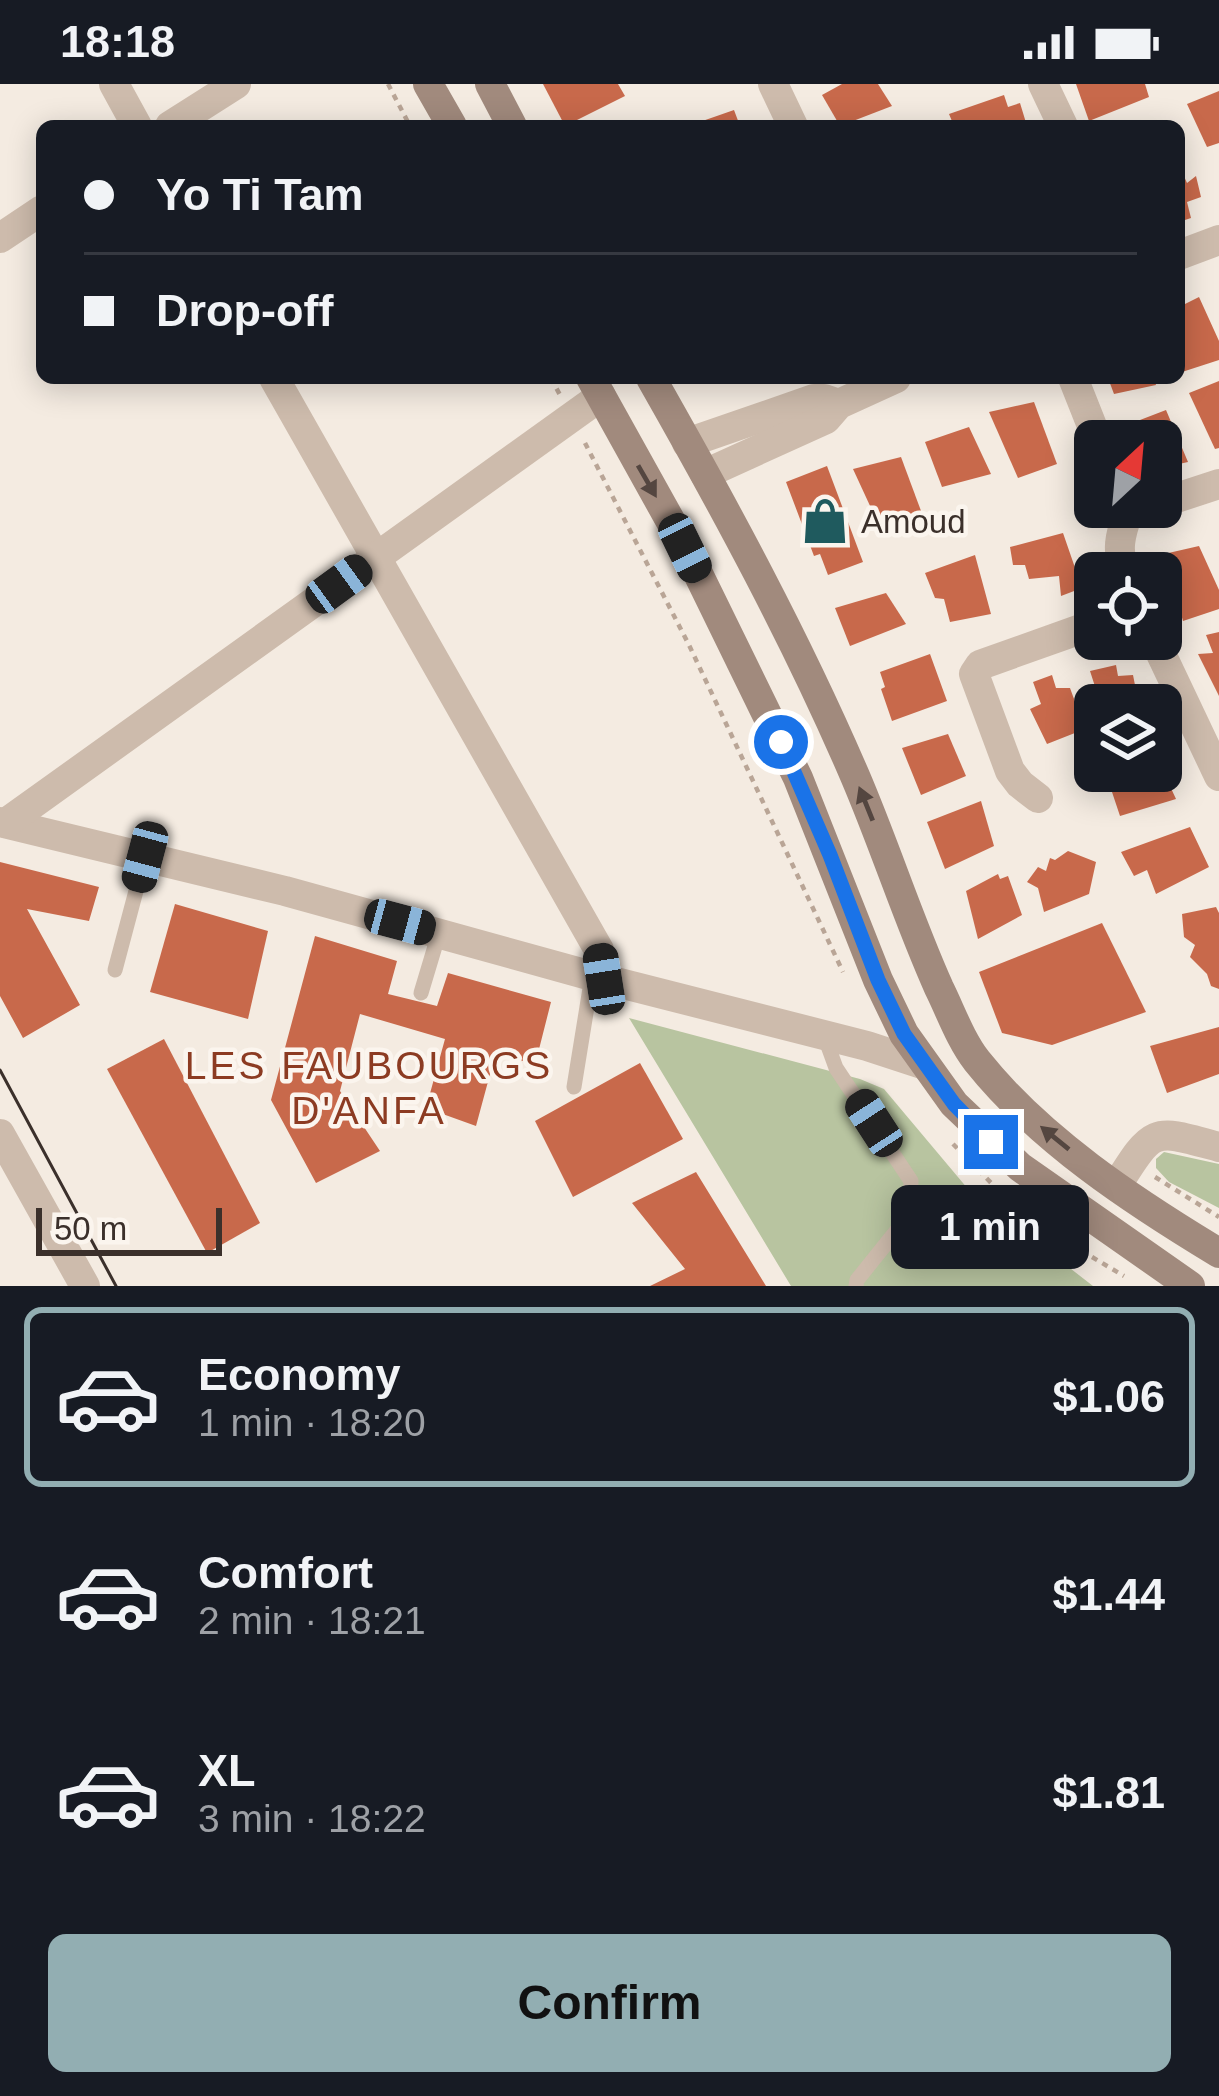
<!DOCTYPE html>
<html lang="en">
<head>
<meta charset="utf-8">
<style>
  :root { --surface:#171b24; --page:#20242c; --text:#f1f3f6; --muted:#9ea1a6; --line:#363941; --accent:#92aeb2 }
  body { margin:0; font-family:Arial,sans-serif; background:var(--page); color:var(--text); height:100vh; display:flex; flex-direction:column; font-size:45px; white-space:nowrap }
  * { box-sizing:border-box; margin:0 }
  p { font-size:39px; color:var(--muted) }
  .icon { flex:none; width:66px; height:66px; fill:none; stroke:currentColor; stroke-width:2; stroke-linecap:round; stroke-linejoin:round }
  .map { position:relative; height:1202px; overflow:hidden }
  .panel { display:flex; flex-direction:column; background:var(--surface); flex:1 }
  .panel>* { flex:none }
  .top-card { position:absolute; left:36px; top:36px; width:1149px; height:264px; border-radius:18px; box-shadow:0 6px 30px #0003; display:grid; align-content:center; height:264px; padding:0 48px; background:var(--surface) }
  .needle { width:78px; rotate:26deg }
  .fabs { position:absolute; left:1074px; top:336px; display:grid; gap:24px }
  .fabs a { display:grid; place-items:center; width:108px; height:108px; border-radius:18px; background:var(--surface); box-shadow:0 6px 30px #0003; font-size:60px }
  .scale { position:absolute; left:36px; bottom:30px; width:186px; box-sizing:border-box; padding-left:12px; border:6px solid #3b302b; border-top:0; font-size:33px; line-height:42px; white-space:nowrap; color:#3b302b; -webkit-text-stroke:9px #fbf5ee; paint-order:stroke }
  .end { position:absolute; width:54px; height:54px; margin:-27px; border:15px solid #1a73e8; background:#fff; box-shadow:0 0 0 6px #fff }
  .from { border-radius:50% }
  .bubble { position:absolute; height:84px; border-radius:18px; background:var(--surface); box-shadow:0 6px 30px #0003; font-size:39px; font-weight:600; line-height:84px; text-align:center }
  .car { position:absolute; width:36px; height:72px; margin:-36px -18px; border-radius:15px; box-shadow:0 0 9px 3px #0007; background:linear-gradient(#222 24%,#8ab4d8 0 40%,#222 0 76%,#8ab4d8 0 86%,#222 0) }
  .top-card b { display:flex; align-items:center; gap:42px; height:114px; font-size:45px }
  .top-card b+b { border-top:3px solid var(--line) }
  .top-card i { width:30px; height:30px; background:var(--text) }
  ul { padding:21px 0 0; list-style:none }
  li { display:flex; align-items:center; gap:36px; height:180px; margin:0 24px 18px; padding:0 24px; border:6px solid transparent; border-radius:18px }
  li div { flex:1 }
  li b { display:block; font-size:45px }
  li em { font-style:normal; font-weight:600 }
  li.active { border-color:var(--accent) }
  li>.icon { width:108px; height:108px; stroke-width:1.5 }
  .action { display:flex; gap:24px; margin-top:auto; padding:24px 48px }
  .action a { flex:1; height:138px; border-radius:18px; background:var(--accent); color:#111; font-size:48px; font-weight:600; line-height:138px; text-align:center }
  .status { display:flex; justify-content:space-between; align-items:center; height:84px; padding:0 60px; background:var(--surface); direction:ltr }
  .status svg { height:33px; fill:currentColor }
  .map>svg:first-child { display:block }
  .green { fill:#b8c4a0 }
  .building { fill:#c8694b }
  .lines { fill:none; stroke-linecap:round; stroke-linejoin:round }
  .path { stroke:#b9a596; stroke-width:4.5; stroke-dasharray:6 6; stroke-linecap:butt }
  .lane { stroke:#cdbbac; stroke-width:15 }
  .street { stroke:#cdbbac; stroke-width:30 }
  .secondary { stroke:#a18a7d; stroke-width:30 }
  .tram { stroke:#3b302b; stroke-width:3 }
  .oneway { fill:#544640 }
  .route { stroke:#1a73e8; stroke-width:15 }
  .labels { text-anchor:middle; dominant-baseline:central; stroke-width:9; stroke-linejoin:round; paint-order:stroke }
  .poi-label { font-size:33px; fill:#3b302b; stroke:#fbf5ee; text-anchor:start }
  .quarter-label { font-size:39px; letter-spacing:3px; fill:#8c3b22; stroke:#fbf5ee }
</style>
</head>
<body>
<div class="status"><b>18:18</b><svg viewBox="0 0 49 12"><path d="M0 12V9h3v3zM5 12V6h3v6zM10 12V3h3v9zM15 12V0h3v12zM26 1h20v11H26zM47 4h2v5h-2z"/></svg></div>
<div class="map">
<svg width="1219" height="1202" viewBox="0 0 1219 1202">
  <rect width="100%" height="100%" fill="#f4ebe1"/>
  <g class="green">
    <polygon points="629,934 860,995 884,1005 968,1105 1093,1202 791,1202"/>
    <polygon points="1164,1068 1219,1080 1219,1124 1169,1098 1156,1084 1156,1075"/>
  </g>
  <g class="building">
    <polygon points="543,0 618,0 625,12 565,42"/>
    <polygon points="842,0 878,0 892,22 840,42 822,11"/>
    <polygon points="1076,0 1145,0 1149,13 1089,37"/>
    <polygon points="1219,7 1219,59 1207,63 1187,20"/>
    <polygon points="1004,11 1008,23 1020,19 1027,42 954,42 949,30"/>
    <polygon points="734,26 740,42 691,42 691,41"/>
    <polygon points="1179,81 1187,99 1196,92 1201,113 1187,118 1191,134 1179,138"/>
    <polygon points="1199,213 1219,257 1219,276 1182,288 1179,279 1179,223"/>
    <polygon points="1108,294 1154,294 1156,301 1114,310"/>
    <polygon points="1219,297 1219,364 1215,365 1189,309"/>
    <polygon points="1034,318 1057,380 1018,394 989,328"/>
    <polygon points="1166,326 1188,378 1161,384 1161,357 1134,357 1127,341"/>
    <polygon points="969,343 991,390 942,403 925,358"/>
    <polygon points="901,373 924,435 883,450 853,385"/>
    <polygon points="827,382 863,478 828,491 820,470 814,472 786,398"/>
    <polygon points="1063,449 1082,504 1061,512 1059,492 1029,495 1025,481 1013,481 1010,463"/>
    <polygon points="1199,462 1219,506 1219,525 1183,537 1164,470"/>
    <polygon points="975,471 991,530 950,538 944,515 935,514 925,489"/>
    <polygon points="886,509 906,540 850,562 835,524"/>
    <polygon points="1219,548 1219,612 1198,570 1213,569 1206,551"/>
    <polygon points="930,570 947,617 892,637 881,605 885,603 880,588"/>
    <polygon points="1116,581 1118,592 1133,591 1139,621 1101,621 1090,587"/>
    <polygon points="1052,591 1056,604 1070,604 1085,645 1047,660 1030,625 1041,620 1033,598"/>
    <polygon points="948,650 966,692 921,711 902,664"/>
    <polygon points="1105,687 1163,687 1176,715 1120,732"/>
    <polygon points="981,717 994,762 945,785 927,738"/>
    <polygon points="1190,743 1209,783 1156,810 1147,786 1134,792 1121,768"/>
    <polygon points="1068,767 1096,778 1089,810 1044,828 1038,804 1027,798 1038,783 1046,787 1050,774 1055,776"/>
    <polygon points="0,778 99,803 89,837 27,825 80,921 23,954 0,912"/>
    <polygon points="998,790 1000,795 1008,792 1022,831 978,855 966,807"/>
    <polygon points="175,820 268,847 248,935 150,908"/>
    <polygon points="1216,823 1219,829 1219,905 1211,902 1207,890 1190,873 1195,861 1184,853 1182,830"/>
    <polygon points="1102,839 1146,928 1052,961 1002,949 979,888"/>
    <polygon points="315,852 397,877 388,910 437,922 448,889 551,918 535,981 496,968 476,1042 426,1024 445,955 360,930 340,1007 380,1067 316,1099 271,1016"/>
    <polygon points="1219,943 1219,990 1167,1009 1150,962"/>
    <polygon points="164,955 260,1139 207,1169 107,985"/>
    <polygon points="640,979 683,1055 573,1113 535,1037"/>
    <polygon points="696,1088 766,1202 650,1202 685,1185 632,1119"/>
  </g>
  <g class="lines">
    <g class="path">
      <polyline points="388,0 410,42"/>
      <polyline points="551,294 560,311"/>
      <polyline points="585,359 689,561 843,888"/>
      <polyline points="953,1060 1001,1109 1070,1160 1124,1192"/>
      <polyline points="1155,1093 1219,1133"/>
    </g>
    <g class="lane">
      <polyline points="115,886 145,773"/>
      <polyline points="421,909 439,849"/>
      <polyline points="824,951 836,984 911,1097 910,1130 857,1196 856,1202"/>
      <polyline points="574,1003 592,892"/>
    </g>
    <g class="street">
      <polyline points="114,0 137,42"/>
      <polyline points="773,0 793,42"/>
      <polyline points="1043,0 1063,42"/>
      <polyline points="170,42 236,0"/>
      <polyline points="0,154 42,126"/>
      <polyline points="1179,171 1219,156"/>
      <polyline points="274,294 599,866 604,895"/>
      <polyline points="1073,294 1098,357"/>
      <polyline points="687,359 814,315 824,315 839,320"/>
      <polyline points="705,390 826,335 839,320 896,294"/>
      <polyline points="1161,419 1219,400"/>
      <path d="M1125,489C1116,467 1120,451 1128,429L1125,423"/>
      <polyline points="1154,555 1219,692"/>
      <polyline points="1038,714 1020,700 1010,687 974,590 980,581 1095,540"/>
      <polyline points="0,738 285,807 592,892 867,962 925,981"/>
      <polyline points="6,739 601,312"/>
      <polyline points="0,1050 85,1202"/>
      <path d="M1117,1101C1154,1042 1153,1045 1219,1063"/>
    </g>
    <g class="secondary">
      <polyline points="428,0 452,42"/>
      <polyline points="490,0 512,42"/>
      <polyline points="591,294 685,463 798,694 878,896 904,950 954,1020 1020,1083 1190,1202"/>
      <path d="M651,294C725,424 796,555 855,692C885,762 908,835 939,904C951,928 960,955 977,977C1040,1056 1133,1117 1219,1169"/>
    </g>
    <polyline class="tram" points="0,986 116,1202"/>
  </g>
  <defs><path id="oneway-solid" d="M-6-.8H1V-3.2L6.5 0L1 3.2V.8H-6Z" transform="scale(3)"/></defs>
  <g class="oneway">
    <use href="#oneway-solid" transform="translate(647 397) rotate(60)"/>
    <use href="#oneway-solid" transform="translate(866 720) rotate(-112)"/>
    <use href="#oneway-solid" transform="translate(1055 1054) rotate(-141)"/>
  </g>
  <g class="lines">
    <polyline class="route" points="781,658 830,771 878,896 904,950 954,1020 991,1058"/>
  </g>
  <defs>
    <symbol id="shop-bare" viewBox="-9 -9 18 18"><path d="M-5-2.5h2.3a2.7 3.5 0 0 1 5.4 0H5L5.5 6h-11ZM-1.5-2.5h3a1.5 2.3 0 0 0-3 0Z" fill="#1f5a5e" stroke="#fbf5ee" stroke-width="2.5" paint-order="stroke"/></symbol>
  </defs>
  <g fill-rule="evenodd">
    <use href="#shop-bare" x="792" y="404" width="66" height="66"/>
  </g>
  <g class="labels">
    <g class="poi-label">
      <text x="861" y="437">Amoud</text>
    </g>
    <g class="quarter-label">
      <text x="369" y="981">LES FAUBOURGS<tspan x="369" dy="45">D'ANFA</tspan></text>
    </g>
  </g>
</svg>
<div class="fabs">
<a><svg class="needle" viewBox="-14 -14 28 28"><path d="M0-13l5 13h-10z" fill="#e53935"/><path d="M0 13l5-13h-10z" fill="#9ea1a6"/></svg></a>
<a><svg class="icon" aria-label="locate" viewBox="0 0 24 24"><circle cx="12" cy="12" r="6"/><path d="M12 2v4M12 18v4M2 12h4M18 12h4"/></svg></a>
<a><svg class="icon" aria-label="layers" viewBox="0 0 24 24"><path d="M12 4l9 5-9 5-9-5zM3 14l9 5 9-5"/></svg></a>
</div>
<div class="scale">50 m</div>
<i class="end from" style="left:781px;top:658px"></i>
<i class="end" style="left:991px;top:1058px"></i>
<div class="bubble" style="left:891px;top:1101px;width:198px">1 min</div>
<i class="car" style="left:685px;top:464px;rotate:154deg"></i>
<i class="car" style="left:339px;top:500px;rotate:54deg"></i>
<i class="car" style="left:145px;top:773px;rotate:195deg"></i>
<i class="car" style="left:400px;top:838px;rotate:105deg"></i>
<i class="car" style="left:604px;top:895px;rotate:351deg"></i>
<i class="car" style="left:874px;top:1039px;rotate:327deg"></i>
<div class="top-card">
<b><i class="from"></i>Yo Ti Tam</b>
<b><i></i>Drop-off</b>
</div>
</div>
<section class="panel">
<ul>
<li class="active"><svg class="icon" aria-label="car" viewBox="0 0 24 24"><path d="M5 17H2v-5l4-1 3-4h7l3 4 3 1v5h-3M9 17h6M6 11h13"/><circle cx="7" cy="17" r="2"/><circle cx="17" cy="17" r="2"/></svg><div><b>Economy</b><p>1 min · 18:20</p></div><em>$1.06</em></li>
<li><svg class="icon" aria-label="car" viewBox="0 0 24 24"><path d="M5 17H2v-5l4-1 3-4h7l3 4 3 1v5h-3M9 17h6M6 11h13"/><circle cx="7" cy="17" r="2"/><circle cx="17" cy="17" r="2"/></svg><div><b>Comfort</b><p>2 min · 18:21</p></div><em>$1.44</em></li>
<li><svg class="icon" aria-label="car" viewBox="0 0 24 24"><path d="M5 17H2v-5l4-1 3-4h7l3 4 3 1v5h-3M9 17h6M6 11h13"/><circle cx="7" cy="17" r="2"/><circle cx="17" cy="17" r="2"/></svg><div><b>XL</b><p>3 min · 18:22</p></div><em>$1.81</em></li>
</ul>
<div class="action"><a>Confirm</a></div>
</section>
</body>
</html>
